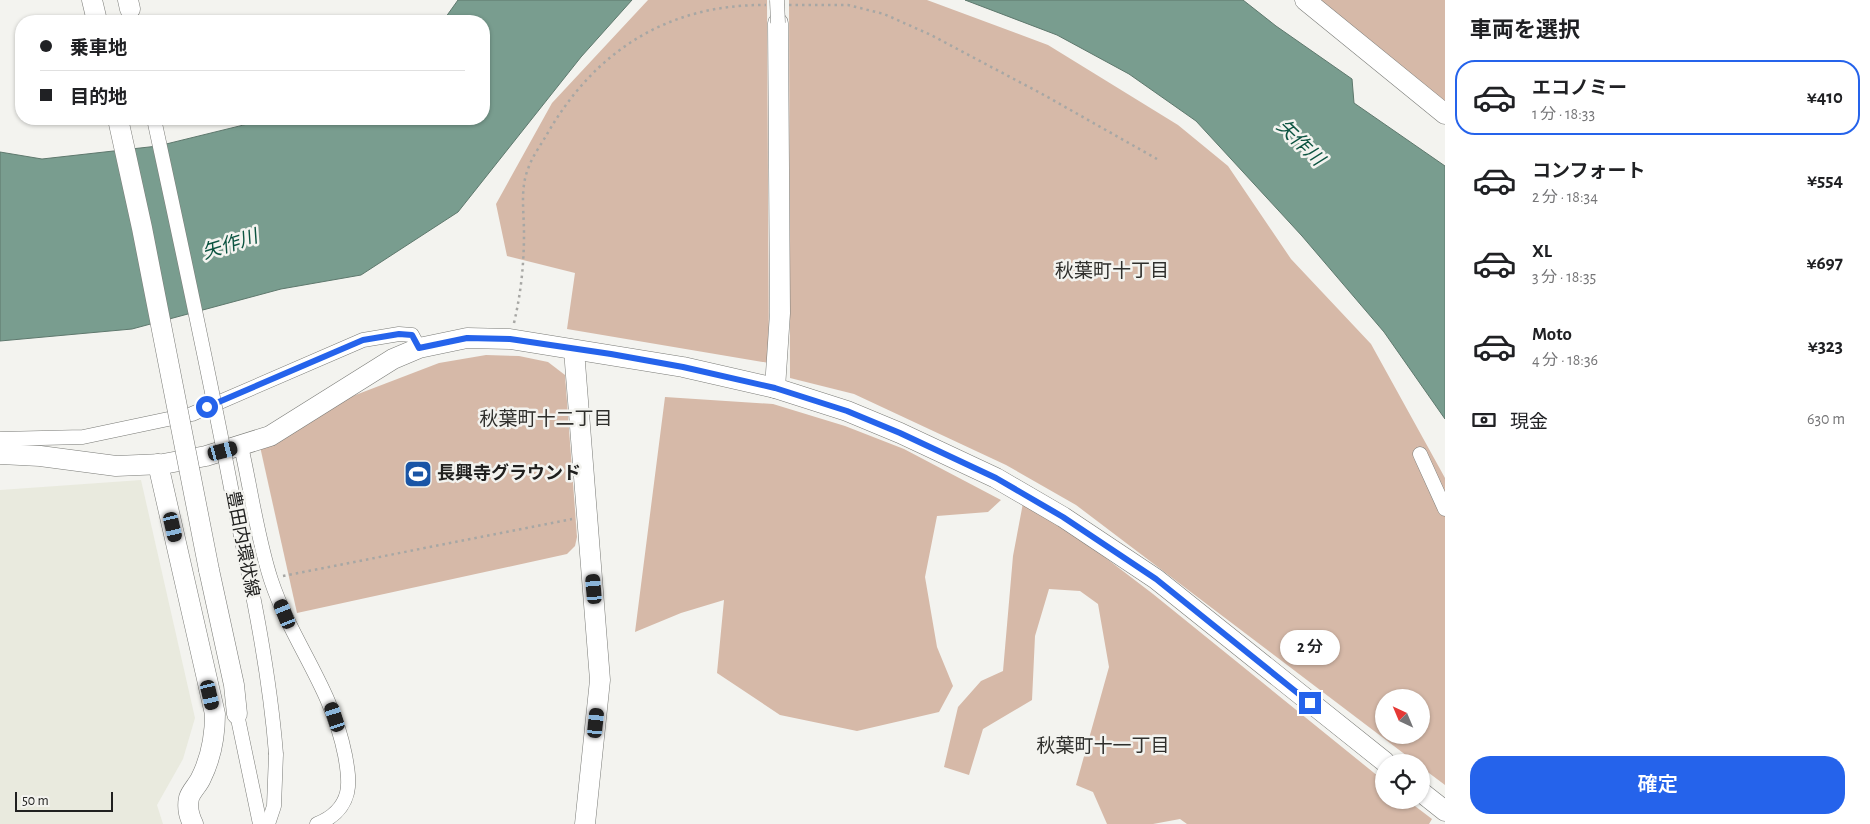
<!DOCTYPE html>
<html lang="ja">
<head>
<meta charset="utf-8">
<style>
  :root { --surface:#fff; --page:#f2f2f2; --text:#202124; --muted:#757577; --line:#e0e0e0; --accent:#2563eb }
  body { margin:0; font-family:"Alegreya Sans","Noto Sans JP",sans-serif; background:var(--page); color:var(--text); height:100vh; display:flex; flex-direction:column; font-size:19px; white-space:nowrap }
  * { box-sizing:border-box; margin:0 }
  p { font-size:16px; color:var(--muted) }
  .icon { flex:none; width:28px; height:28px; fill:none; stroke:currentColor; stroke-width:2; stroke-linecap:round; stroke-linejoin:round }
  .map { position:relative; flex:1; overflow:hidden }
  .panel { display:flex; flex-direction:column; background:var(--surface); width:425px }
  .panel>* { flex:none }
  .hud { position:absolute; left:15px; top:15px; width:475px; height:110px; border-radius:20px; box-shadow:0 1px 4px #0004; display:grid; align-content:center; height:110px; padding:0 25px; background:var(--surface) }
  .needle { width:32px; rotate:316deg }
  .tools { position:absolute; left:1375px; top:689px; display:grid; gap:10px }
  .tools a { display:grid; place-items:center; width:55px; height:55px; border-radius:50%; background:var(--surface); box-shadow:0 1px 4px #0004; font-size:25px }
  .scale { position:absolute; left:15px; bottom:12px; width:98px; box-sizing:border-box; padding-left:5px; border:2px solid #20201f; border-top:0; font-size:14px; line-height:18px; white-space:nowrap; color:#20201f; -webkit-text-stroke:4px #f3f3ef; paint-order:stroke }
  .end { position:absolute; width:22px; height:22px; margin:-11px; border:6px solid #2563eb; background:#fff; box-shadow:0 0 0 2px #fff }
  .from { border-radius:50% }
  .bubble { position:absolute; height:35px; border-radius:18px; background:var(--surface); box-shadow:0 1px 4px #0004; font-size:16px; font-weight:600; line-height:35px; text-align:center }
  .car { position:absolute; width:15px; height:30px; margin:-15px -8px; border-radius:6px; box-shadow:0 0 4px 1px #0007; background:linear-gradient(#222 24%,#8ab4d8 0 40%,#222 0 76%,#8ab4d8 0 86%,#222 0) }
  .hud b { display:flex; align-items:center; gap:18px; height:48px; font-size:19px }
  .hud b+b { border-top:1px solid var(--line) }
  .hud i { width:12px; height:12px; background:var(--text) }
  ul { padding:0; list-style:none }
  li { display:flex; align-items:center; gap:15px; height:75px; margin:0 10px 8px; padding:0 15px; border:2px solid transparent; border-radius:20px }
  li div { flex:1 }
  li b { display:block; font-size:19px }
  li em { font-style:normal; font-weight:600 }
  li.on { border-color:var(--accent) }
  li>.icon { width:45px; height:45px; stroke-width:1.5 }
  h2 { padding:0 25px; font-size:22px; line-height:60px }
  .pay { display:flex; align-items:center; gap:12px; height:55px; padding:0 25px; font-size:19px }
  .pay p { margin-inline-start:auto }
  .cta { display:flex; gap:10px; margin-top:auto; padding:10px 25px }
  .cta a { flex:1; height:58px; border-radius:20px; background:var(--accent); color:#fff; font-size:20px; font-weight:600; line-height:58px; text-align:center }
  main { display:flex; flex:1; min-height:0 }
  .map>svg:first-child { display:block }
  .built { fill:#e9eade }
  .green { fill:#d6b9a8; fill-rule:evenodd }
  .water { fill:#799d8f; stroke:#5e786d }
  .lines { fill:none; stroke-linecap:round; stroke-linejoin:round }
  .street-casing { stroke:#7a7b77; stroke-width:15 }
  .secondary-casing { stroke:#7a7b77; stroke-width:21 }
  .path { stroke:#a7a7a4; stroke-width:2.5; stroke-dasharray:2.5 4; stroke-linecap:butt }
  .street { stroke:#fff; stroke-width:14 }
  .secondary { stroke:#fff; stroke-width:20 }
  .street-bridge-casing { stroke:#7a7b77; stroke-width:15; stroke-linecap:butt }
  .secondary-bridge-casing { stroke:#7a7b77; stroke-width:21; stroke-linecap:butt }
  .street-bridge { stroke:#fff; stroke-width:14 }
  .secondary-bridge { stroke:#fff; stroke-width:20 }
  .route { stroke:#2563eb; stroke-width:6 }
  .labels { text-anchor:middle; dominant-baseline:central; stroke-width:5; stroke-linejoin:round; paint-order:stroke }
  .poi-label { font-size:18px; font-weight:bold; fill:#20201f; stroke:#f3f3ef; text-anchor:start }
  .street-label { font-size:18px; fill:#20201f; stroke:#f3f3ef }
  .water-label { font-size:19px; font-style:italic; fill:#0c5441; stroke:#f3f3ef }
  .neighbourhood-label { font-size:19px; fill:#2f2f2c; stroke:#f3f3ef }
</style>
</head>
<body>
<main>
<div class="map">
<svg width="1445" height="824" viewBox="0 0 1445 824">
  <rect width="100%" height="100%" fill="#f3f3ef"/>
  <polygon class="built" points="141,480 195,718 183,759 157,805 163,824 0,824 0,490"/>
  <g class="green">
    <polygon points="648,0 767,0 769,363 567,329 575,273 507,256 496,204 552,103"/>
    <path d="M789,0H927L1048,45L1178,125L1228,166L1291,259L1371,344L1445,478V785L1421,767V762H1415L1076,505L1006,465L854,394L790,378ZM1384,698H1421V735H1384Z"/>
    <polygon points="1315,0 1445,0 1445,107"/>
    <polygon points="486,355 519,356 548,362 565,375 577,537 575,546 567,554 297,613 259,442 345,399 439,363"/>
    <polygon points="665,397 773,404 845,426 904,449 1001,500 988,512 937,516 925,577 937,647 953,686 939,712 857,731 780,715 717,673 724,600 681,613 635,632"/>
    <polygon points="1023,503 1081,539 1153,594 1384,781 1384,800 1407,800 1432,819 1429,824 1187,824 1180,819 1153,824 1107,824 1093,792 1076,785 1109,667 1098,604 1080,591 1049,589 1035,636 1032,700 983,729 969,775 944,767 958,707 981,681 1003,671 1013,556"/>
  </g>
  <g class="water">
    <polygon points="458,0 632,0 581,57 458,212 361,275 281,289 132,329 0,341 0,152 42,159 158,146 268,119 484,119 484,21 443,21"/>
    <polygon points="965,0 1243,0 1276,26 1352,79 1354,103 1445,166 1445,419 1384,332 1302,236 1196,121 1129,74 1057,35"/>
  </g>
  <g class="lines">
    <defs>
      <g id="street">
        <polyline points="0,439 83,437 192,414 363,340 399,334 412,335 419,348"/>
        <path d="M241,446C251,490 257,537 271,580C292,643 332,688 345,755C347,766 350,781 347,793C343,809 332,818 317,824"/>
        <polyline points="1420,454 1445,509"/>
        <polyline points="237,714 260,824"/>
        <polyline points="268,824 274,806 276,754"/>
      </g>
      <g id="secondary">
        <polyline points="92,0 97,21"/>
        <polyline points="128,0 130,9"/>
        <polyline points="1305,0 1445,114"/>
        <polyline points="574,350 600,680 585,824"/>
        <polyline points="775,388 780,313 778,23"/>
        <polyline points="0,454 40,456 116,466 163,464 206,456 270,436 393,359 419,348 467,338 510,339 683,367 775,388 847,411 900,433 996,478 1063,517 1156,579 1385,762"/>
        <path d="M158,464L215,714C215,735 211,758 201,778C198,785 191,791 189,798C187,807 189,816 193,824"/>
        <polyline points="209,570 234,685 237,714"/>
        <polyline points="1421,792 1445,811"/>
      </g>
    </defs>
    <use href="#street" class="street-casing"/>
    <use href="#secondary" class="secondary-casing"/>
    <g class="path">
      <polyline points="789,5 848,5 884,14 931,35 1044,95 1157,159"/>
      <path d="M514,323C521,293 524,264 524,233C524,212 520,189 528,169C532,157 540,146 546,136C594,51 668,4 766,5"/>
      <polyline points="283,576 572,519"/>
    </g>
    <use href="#street" class="street"/>
    <use href="#secondary" class="secondary"/>
    <defs>
      <g id="street-bridge">
        <polyline points="777,0 778,23"/>
        <path d="M154,119C181,243 208,368 232,493C250,579 269,666 276,754"/>
      </g>
      <polyline id="secondary-bridge" points="118,119 142,228 209,570"/>
    </defs>
    <use href="#street-bridge" class="street-bridge-casing"/>
    <use href="#secondary-bridge" class="secondary-bridge-casing"/>
    <use href="#street-bridge" class="street-bridge"/>
    <use href="#secondary-bridge" class="secondary-bridge"/>
  </g>
  <g class="lines">
    <polyline class="route" points="207,407 363,340 399,334 412,335 419,348 467,338 510,339 611,354 683,367 775,388 847,411 900,433 996,478 1063,517 1156,579 1310,703"/>
  </g>
  <defs>
    <symbol id="stadium-square" viewBox="-11 -11 22 22"><rect x="-9" y="-9" width="18" height="18" rx="4" fill="#1955a6" stroke="#f3f3ef"/><path d="M0-5a6.5 5 0 1 0 0 10a6.5 5 0 1 0 0-10ZM-3.5-1.8h7v3.6h-7Z" fill="#fff"/></symbol>
  </defs>
  <g fill-rule="evenodd">
    <use href="#stadium-square" x="402" y="458" width="32" height="32"/>
  </g>
  <g class="labels">
    <g class="poi-label">
      <text x="437" y="474">長興寺グラウンド</text>
    </g>
    <g class="street-label">
      <text transform="translate(242 544) rotate(79)">豊田内環状線</text>
    </g>
    <g class="water-label">
      <text transform="translate(1300 143) rotate(44)">矢作川</text>
      <text transform="translate(230 245) rotate(-18)">矢作川</text>
    </g>
    <g class="neighbourhood-label">
      <text x="1112" y="271">秋葉町十丁目</text>
      <text x="546" y="419">秋葉町十二丁目</text>
      <text x="1103" y="746">秋葉町十一丁目</text>
    </g>
  </g>
</svg>
<div class="tools">
<a><svg class="needle" viewBox="-14 -14 28 28"><path d="M0-13l5 13h-10z" fill="#e53935"/><path d="M0 13l5-13h-10z" fill="#757577"/></svg></a>
<a><svg class="icon" aria-label="locate" viewBox="0 0 24 24"><circle cx="12" cy="12" r="6"/><path d="M12 2v4M12 18v4M2 12h4M18 12h4"/></svg></a>
</div>
<div class="scale">50 m</div>
<i class="end from" style="left:207px;top:407px"></i>
<i class="end" style="left:1310px;top:703px"></i>
<div class="bubble" style="left:1280px;top:630px;width:60px">2 分</div>
<i class="car" style="left:223px;top:451px;rotate:75deg"></i>
<i class="car" style="left:173px;top:527px;rotate:167deg"></i>
<i class="car" style="left:594px;top:589px;rotate:355deg"></i>
<i class="car" style="left:285px;top:614px;rotate:338deg"></i>
<i class="car" style="left:210px;top:695px;rotate:167deg"></i>
<i class="car" style="left:335px;top:717px;rotate:342deg"></i>
<i class="car" style="left:596px;top:723px;rotate:6deg"></i>
<div class="hud">
<b><i class="from"></i>乗車地</b>
<b><i></i>目的地</b>
</div>
</div>
<section class="panel">
<h2>車両を選択</h2>
<ul>
<li class="on"><svg class="icon" aria-label="car" viewBox="0 0 24 24"><path d="M5 17H2v-5l4-1 3-4h7l3 4 3 1v5h-3M9 17h6M6 11h13"/><circle cx="7" cy="17" r="2"/><circle cx="17" cy="17" r="2"/></svg><div><b>エコノミー</b><p>1 分 · 18:33</p></div><em>¥410</em></li>
<li><svg class="icon" aria-label="car" viewBox="0 0 24 24"><path d="M5 17H2v-5l4-1 3-4h7l3 4 3 1v5h-3M9 17h6M6 11h13"/><circle cx="7" cy="17" r="2"/><circle cx="17" cy="17" r="2"/></svg><div><b>コンフォート</b><p>2 分 · 18:34</p></div><em>¥554</em></li>
<li><svg class="icon" aria-label="car" viewBox="0 0 24 24"><path d="M5 17H2v-5l4-1 3-4h7l3 4 3 1v5h-3M9 17h6M6 11h13"/><circle cx="7" cy="17" r="2"/><circle cx="17" cy="17" r="2"/></svg><div><b>XL</b><p>3 分 · 18:35</p></div><em>¥697</em></li>
<li><svg class="icon" aria-label="car" viewBox="0 0 24 24"><path d="M5 17H2v-5l4-1 3-4h7l3 4 3 1v5h-3M9 17h6M6 11h13"/><circle cx="7" cy="17" r="2"/><circle cx="17" cy="17" r="2"/></svg><div><b>Moto</b><p>4 分 · 18:36</p></div><em>¥323</em></li>
</ul>
<div class="pay"><svg class="icon" aria-label="cash" viewBox="0 0 24 24"><path d="M3 7h18v10H3z"/><circle cx="12" cy="12" r="2"/></svg>現金<p>630 m</p></div>
<div class="cta"><a>確定</a></div>
</section>
</main>
</body>
</html>
